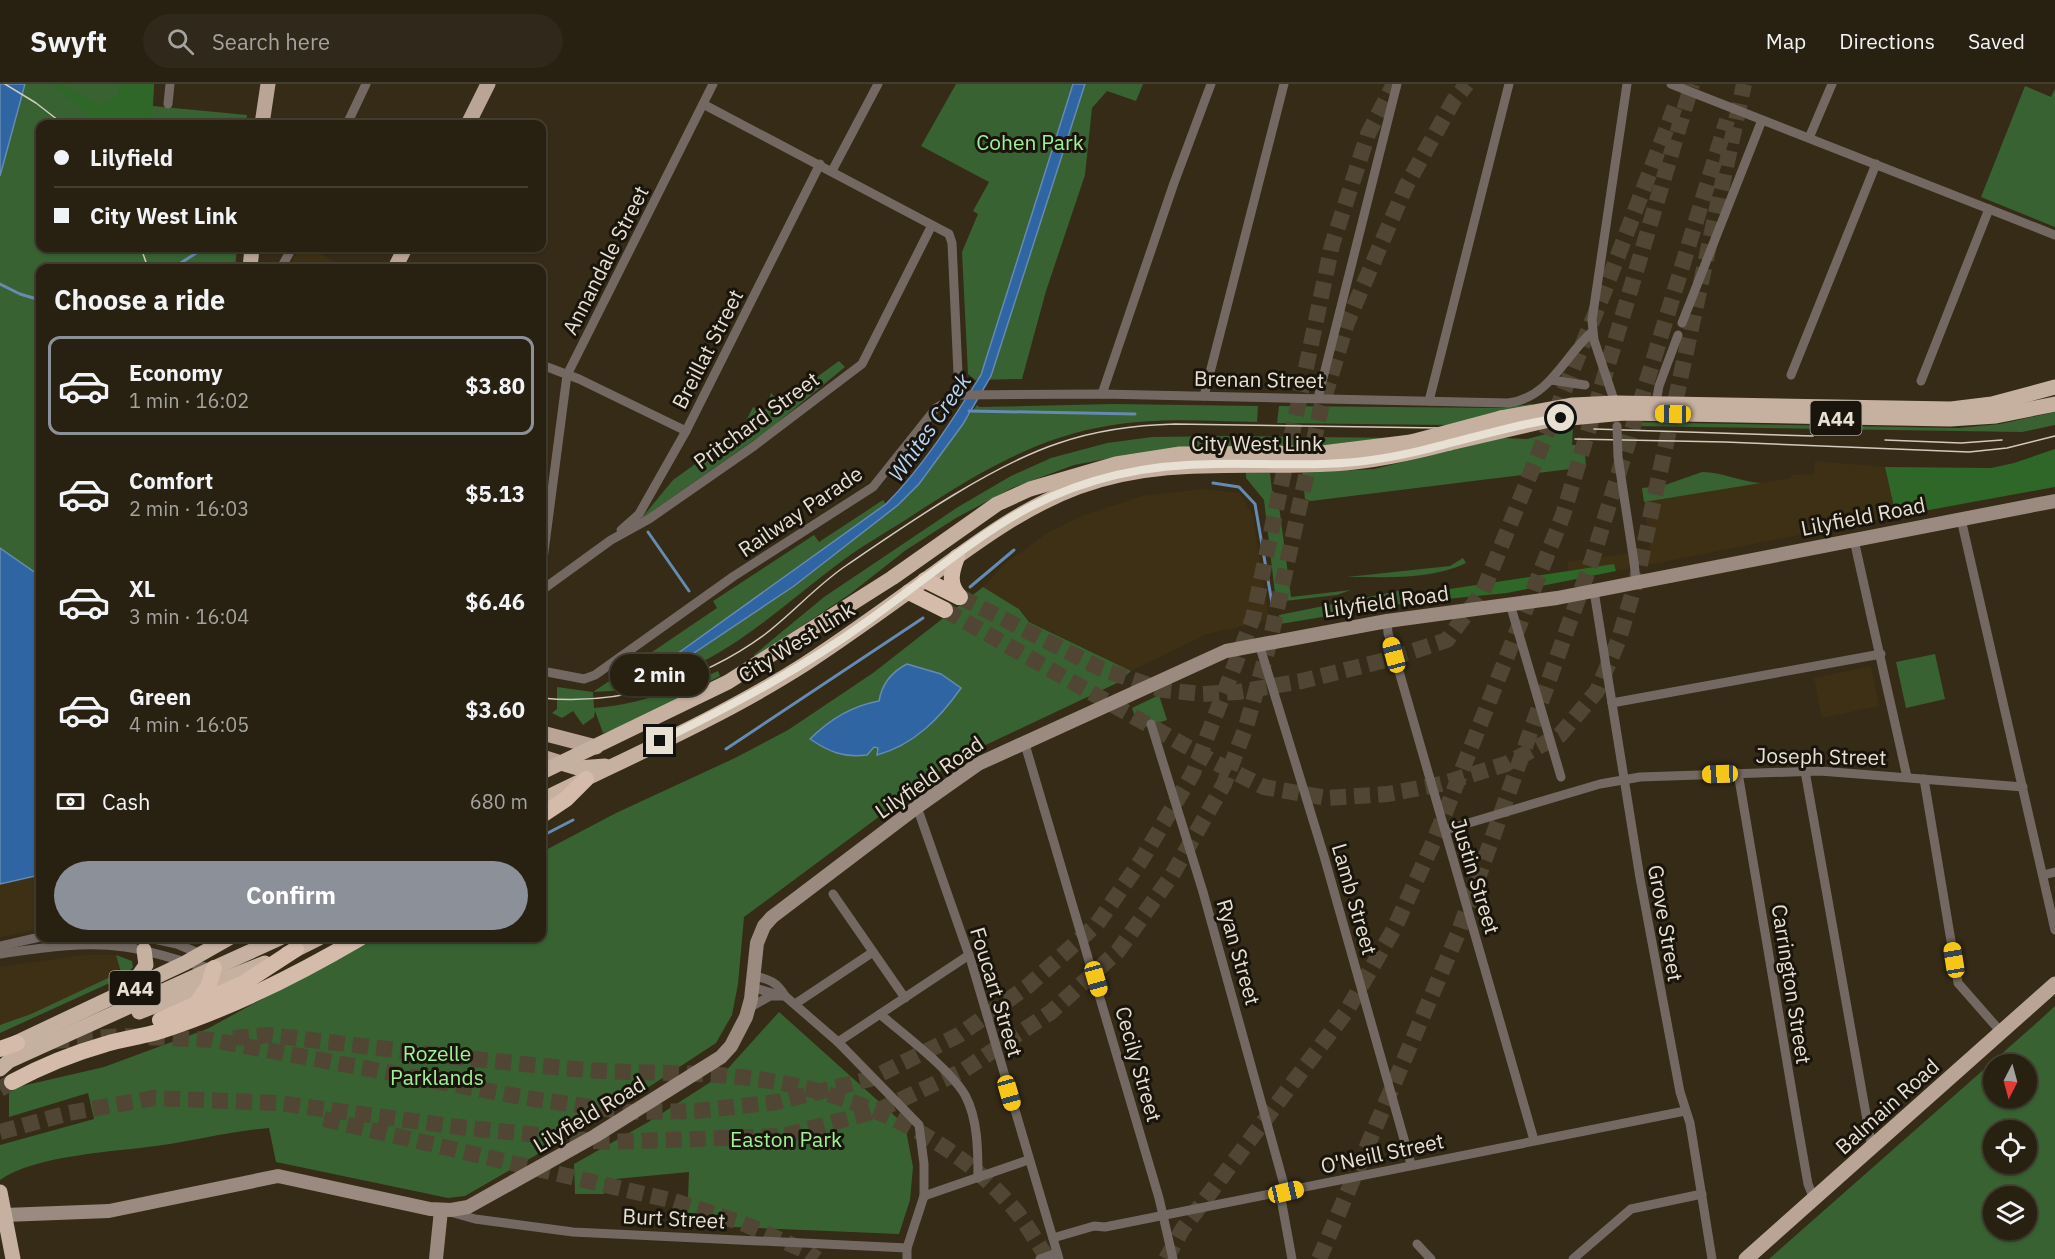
<!DOCTYPE html>
<html lang="en">
<head>
<meta charset="utf-8">
<style>
  :root { --surface:#282011; --page:#30281a; --text:#f1f3f6; --muted:#a5a39f; --line:#443e31; --accent:#8c9099 }
  body { margin:0; font-family:"IBM Plex Sans",sans-serif; background:var(--page); color:var(--text); height:100vh; display:flex; flex-direction:column; font-size:22px; white-space:nowrap }
  * { box-sizing:border-box; margin:0 }
  p { font-size:20px; color:var(--muted) }
  .icon { flex:none; width:33px; height:33px; fill:none; stroke:currentColor; stroke-width:2; stroke-linecap:round; stroke-linejoin:round }
  .map { position:relative; flex:1; overflow:hidden }
  .panel { position:absolute; left:36px; top:180px; width:510px; height:678px; display:flex; flex-direction:column; background:var(--surface); border-radius:12px; box-shadow:0 2px 4px #0004,0 0 0 2px var(--line) }
  .panel>* { flex:none }
  .hud { position:absolute; left:36px; top:36px; width:510px; height:132px; border-radius:12px; box-shadow:0 2px 4px #0004,0 0 0 2px var(--line); display:grid; align-content:center; height:132px; padding:0 18px; background:var(--surface) }
  .needle { width:39px; rotate:186deg }
  .fabs { position:absolute; left:1983px; top:970px; display:grid; gap:12px }
  .fabs a { display:grid; place-items:center; width:54px; height:54px; border-radius:50%; background:var(--surface); box-shadow:0 2px 4px #0004,0 0 0 2px var(--line); font-size:30px }
  .end { position:absolute; width:27px; height:27px; margin:-14px; border:8px solid #e7e0d3; background:#111; box-shadow:0 0 0 3px #111 }
  .from { border-radius:50% }
  .bubble { position:absolute; height:42px; border-radius:21px; background:var(--surface); box-shadow:0 2px 4px #0004,0 0 0 2px var(--line); font-size:20px; font-weight:700; line-height:42px; text-align:center }
  .car { position:absolute; width:18px; height:36px; margin:-18px -9px; border-radius:8px; box-shadow:0 0 4px 2px #0007; background:linear-gradient(#f5c518 24%,#345 0 40%,#f5c518 0 76%,#345 0 86%,#f5c518 0) }
  .hud b { display:flex; align-items:center; gap:21px; height:57px; font-size:22px }
  .hud b+b { border-top:2px solid var(--line) }
  .hud i { width:15px; height:15px; background:var(--text) }
  ul { padding:0; list-style:none }
  li { display:flex; align-items:center; gap:18px; height:99px; margin:0 12px 9px; padding:0 6px; border:3px solid transparent; border-radius:12px }
  li div { flex:1 }
  li b { display:block; font-size:22px }
  li em { font-style:normal; font-weight:700 }
  li.current { border-color:var(--accent) }
  li>.icon { width:54px; height:54px; stroke-width:1.5 }
  h2 { padding:0 18px; font-size:27px; line-height:72px }
  .pay { display:flex; align-items:center; gap:15px; height:66px; padding:0 18px; font-size:22px }
  .pay p { margin-inline-start:auto }
  .button { display:flex; gap:12px; margin-top:auto; padding:12px 18px }
  .button a { flex:1; height:69px; border-radius:36px; background:var(--accent); color:#fff; font-size:24px; font-weight:700; line-height:69px; text-align:center }
  header { display:flex; align-items:center; gap:36px; box-sizing:border-box; height:84px; padding:0 30px; background:var(--surface); border-bottom:2px solid var(--line) }
  header strong { font-size:28px }
  nav { display:flex; gap:33px; margin-inline-start:auto; font-size:21px }
  .search { width:420px; height:54px; background:var(--page); display:flex; align-items:center; gap:15px; box-sizing:border-box; padding:0 21px; border-radius:33px; color:var(--muted); font-size:22px }
  .map>svg:first-child { display:block }
  .built { fill:#3e3014 }
  .green { fill:#386232; fill-rule:evenodd }
  .forest { fill:#2e6727 }
  .water { fill:#2f65a2; stroke:#668ab1; stroke-width:1.5 }
  .lines { fill:none; stroke-linecap:round; stroke-linejoin:round }
  .stream { stroke:#668ab1; stroke-width:3 }
  .motorway-tunnel { stroke:#514633; stroke-width:16; stroke-dasharray:16 8; stroke-linecap:butt }
  .minor { stroke:#736962; stroke-width:9 }
  .secondary { stroke:#9a8a7f; stroke-width:14 }
  .primary { stroke:#b9a496; stroke-width:15 }
  .trunk { stroke:#c6b0a0; stroke-width:15 }
  .motorway { stroke:#d4bbaa; stroke-width:16 }
  .tram { stroke:#d2cbbd; stroke-width:1.5 }
  .minor-bridge { stroke:#736962; stroke-width:9 }
  .trunk-bridge { stroke:#c6b0a0; stroke-width:15 }
  .route { stroke:#e7e0d3; stroke-width:8 }
  .labels { text-anchor:middle; dominant-baseline:central; stroke-width:6; stroke-linejoin:round; paint-order:stroke }
  .shield { fill:#19150c; stroke:#a9a397; stroke-width:1.5 }
  .shield-label { font-size:20px; font-weight:bold; fill:#e7e0d3 }
  .park-label { font-size:21px; fill:#a0f095; stroke:#19150c }
  .street-label { font-size:21px; fill:#e7e0d3; stroke:#19150c }
  .water-label { font-size:22px; font-style:italic; fill:#b8d5f8; stroke:#19150c }
</style>
</head>
<body>
<header>
<strong>Swyft</strong>
<div class="search"><svg class="icon" aria-label="search" viewBox="0 0 24 24"><circle cx="10" cy="10" r="6"/><path d="M15 15l6 6"/></svg>Search here</div>
<nav><a>Map</a><a>Directions</a><a>Saved</a></nav>
</header>
<div class="map">
<svg width="2055" height="1175" viewBox="0 0 2055 1175">
  <rect width="100%" height="100%" fill="#362b17"/>
  <g class="built">
    <polygon points="299,164 310,164 346,184 289,184"/>
    <polygon points="1815,377 1885,383 1896,432 1616,487 1614,480 1569,488 1567,478 1650,466 1644,418 1791,394 1791,391 1814,390"/>
    <polygon points="1203,405 1240,409 1253,432 1269,536 1207,550 1131,587 1029,537 1019,525 983,503 1006,479 1047,449 1084,431 1142,412"/>
    <polygon points="1871,582 1879,622 1822,634 1814,594"/>
    <polygon points="40,791 40,845 0,853 0,800"/>
    <polygon points="84,871 116,871 122,888 31,930 0,941 0,883"/>
  </g>
  <g class="green">
    <polygon points="25,0 154,0 153,22 247,31 246,40 40,40 40,164 237,164 235,184 40,184 40,492 0,464 0,92"/>
    <polygon points="956,0 1143,0 1136,17 1107,7 1092,24 1085,91 1046,207 1022,295 975,296 968,290 962,168 978,130 973,127 989,98 921,62"/>
    <polygon points="2025,2 2051,13 2055,5 2055,143 1981,113"/>
    <polygon points="839,277 845,283 771,344 640,436 673,396 741,347 753,323 762,327 767,324 771,309 781,319"/>
    <path d="M1113,320L1258,322L1257,338C1208,337 1156,333 1107,342C1033,354 969,394 907,435C885,449 862,462 842,477C793,513 750,555 694,582C681,587 669,594 655,595L794,502L910,410L977,321L979,323Z"/>
    <polygon points="1531,320 1533,321 1450,341 1277,339 1279,322 1501,324"/>
    <polygon points="2055,328 2055,341 2022,348 1631,342 1630,338 1958,344 2000,340"/>
    <polygon points="1573,343 1572,361 1581,361 1576,365 1579,369 1585,369 1586,383 1311,417 1305,415 1302,389 1374,385 1502,354 1527,355"/>
    <polygon points="1234,352 1401,354 1346,363 1121,372 1074,381 1012,404 956,434 906,466 850,510 755,573 754,571 824,513 958,423 1011,392 1051,374 1107,359 1152,353"/>
    <polygon points="1246,388 1270,389 1272,406 1278,414 1291,513 1351,506 1337,511 1276,518 1264,416 1246,394"/>
    <path d="M1702,388C1723,388 1740,398 1761,399L1644,418L1642,404L1662,402Z"/>
    <path d="M883,416L886,420L860,440L629,606L593,608L594,624C638,621 679,605 718,587L720,592L621,644L603,649L595,627L594,633L583,641L573,627L562,634L552,629L557,625V603L593,608L717,524L713,517L814,451L819,458Z"/>
    <path d="M1463,474L1466,479C1431,496 1386,493 1347,493L1450,482Z"/>
    <path d="M983,503L1019,525L1029,538L1131,587L1117,599L958,674L744,833L738,900L732,931L716,959L609,1029L465,1112L448,1114L276,1078L269,1044C230,1047 194,1057 156,1062C112,1068 36,1071 0,1096V1061L94,1035L88,1009L9,1033V1005L104,983L207,945L374,854H542V768L616,729L735,674L788,646L873,589Z"/>
    <polygon points="1403,506 1408,508 1413,518 1280,540 1279,531"/>
    <polygon points="1935,570 1945,615 1906,624 1896,578"/>
    <polygon points="1159,611 1167,636 1139,645 1132,624"/>
    <polygon points="116,871 132,877 133,883 125,892 0,949 0,941 31,930 121,888"/>
    <path d="M2055,922V1175H1769L2041,935ZM1994,981H2026V1014H1994ZM1994,1047H2026V1080H1994ZM1994,1113H2026V1146H1994Z"/>
    <polygon points="779,928 905,1041 913,1083 910,1116 899,1150 687,1141 689,1088 605,1096 604,1110 575,1110 574,1080 650,1037 723,990"/>
  </g>
  <g class="forest">
    <path d="M52,0C67,0 85,16 101,21L118,12L120,0H154L151,40H99Z"/>
    <polygon points="2055,365 2055,403 1896,432 1885,383 1991,384 2014,379"/>
    <polygon points="1614,480 1616,487 1507,509 1446,515 1443,506"/>
  </g>
  <g class="water">
    <polygon points="0,0 25,0 0,92"/>
    <path d="M1073,0H1085L991,292L963,340L919,400L898,421L794,502L655,595L649,590L886,420C923,383 953,335 981,291Z"/>
    <polygon points="0,464 40,492 40,791 0,800"/>
    <path d="M907,580L941,590L961,604C940,634 914,661 877,671L878,664L874,663L867,671C844,674 829,668 810,655C830,635 851,622 879,617C882,600 891,588 907,580Z"/>
  </g>
  <g class="lines">
    <g class="stream">
      <polyline points="173,184 204,164"/>
      <polyline points="0,200 20,210 40,216"/>
      <polyline points="969,327 1135,330"/>
      <polyline points="1213,399 1239,403 1255,420 1272,519"/>
      <polyline points="648,448 689,507"/>
      <polyline points="970,503 1014,466"/>
      <polyline points="726,665 923,534"/>
      <polyline points="542,752 573,736"/>
    </g>
    <g class="motorway-tunnel">
      <polyline points="960,513 1102,585 1163,606 1202,610 1238,608 1302,597 1386,576 1447,556 1483,507 1604,208 1677,17"/>
      <polyline points="945,526 1214,678 1264,703 1327,714 1388,710 1441,700 1506,680 1560,651 1597,607 1619,555 1637,494 1744,0"/>
      <path d="M233,954L269,951C372,963 474,976 576,985C630,990 685,987 740,993C841,1003 948,1046 1015,1126C1027,1140 1037,1159 1048,1175"/>
      <polyline points="53,957 123,952 212,956 533,1015 628,1028 696,1027 777,1018 870,995 959,951 1028,902 1097,840 1142,775 1193,689 1253,534 1332,161 1368,50 1394,0"/>
      <polyline points="0,1005 12,998"/>
      <polyline points="324,1035 674,1117 742,1139 806,1167 817,1175"/>
      <polyline points="0,1048 69,1029 154,1014 278,1019 459,1043 606,1058 783,1052 879,1026 964,986 1051,928 1118,867 1172,791 1224,700 1246,643 1270,557 1321,324 1347,239 1406,102 1454,16 1467,0"/>
      <polyline points="1166,1175 1182,1146 1346,928 1394,845 1433,759 1563,431 1692,0"/>
      <polyline points="1319,1175 1459,847 1593,473 1727,36"/>
    </g>
    <g class="minor">
      <polyline points="1671,0 2055,151"/>
      <polyline points="168,20 170,0"/>
      <polyline points="703,20 949,150 952,159 959,311"/>
      <polyline points="347,40 366,0"/>
      <polyline points="1809,54 1832,0"/>
      <polyline points="832,87 878,0"/>
      <polyline points="281,184 292,164"/>
      <polyline points="1682,239 1762,36"/>
      <polyline points="542,281 579,295 686,347"/>
      <polyline points="1791,291 1876,80"/>
      <polyline points="1551,296 1585,301"/>
      <polyline points="1921,297 1989,125"/>
      <polyline points="1102,310 1174,99 1211,0"/>
      <polyline points="1204,312 1284,0"/>
      <polyline points="1318,314 1397,0"/>
      <polyline points="1429,317 1509,0"/>
      <polyline points="1656,319 1659,302 1678,251"/>
      <polyline points="1616,322 1594,256 1592,236 1627,0"/>
      <polyline points="1961,435 2055,846"/>
      <polyline points="621,446 639,430 686,347 820,80"/>
      <polyline points="1854,456 1907,693"/>
      <polyline points="1634,478 1636,497"/>
      <polyline points="542,483 567,291 713,0"/>
      <polyline points="542,506 611,456 649,435 754,362 862,280 932,141"/>
      <polyline points="1594,507 1640,794 1680,1008 1690,1039 1712,1175"/>
      <polyline points="1510,520 1561,693"/>
      <polyline points="1387,537 1388,549 1534,1056"/>
      <polyline points="1259,560 1324,772 1411,1080"/>
      <path d="M542,587L584,595L595,591L734,492L873,403L936,324L959,311L1102,310L1508,319C1550,314 1564,272 1592,248"/>
      <polyline points="1612,619 1881,570"/>
      <polyline points="1151,640 1203,808 1286,1108"/>
      <polyline points="1024,657 1159,1114 1173,1175"/>
      <polyline points="1805,687 1872,1064"/>
      <polyline points="1738,689 1798,1043 1808,1100 1814,1115"/>
      <polyline points="1924,695 1958,899 2001,948"/>
      <polyline points="917,723 971,877 1059,1175"/>
      <polyline points="1445,746 1600,700 1640,693 1820,687 2023,703"/>
      <polyline points="2043,791 2055,788"/>
      <polyline points="833,810 905,914"/>
      <polyline points="149,854 177,860 203,871"/>
      <polyline points="0,862 40,853"/>
      <path d="M0,870C41,864 83,857 125,863C154,867 181,878 210,884"/>
      <path d="M754,892C769,895 777,898 785,912L838,958L919,1041L924,1080V1112L907,1164V1175"/>
      <polyline points="752,903 778,911"/>
      <polyline points="795,920 873,868"/>
      <polyline points="749,924 770,912 785,912"/>
      <path d="M880,930C904,951 950,985 965,1011C978,1035 978,1067 978,1094"/>
      <polyline points="838,958 969,871"/>
      <polyline points="1280,1109 1292,1175"/>
      <polyline points="924,1112 1028,1076"/>
      <polyline points="450,1128 475,1135 573,1148 907,1164"/>
      <polyline points="1053,1154 1094,1142 1105,1143 1685,1027"/>
      <polyline points="1417,1160 1431,1175"/>
      <polyline points="1040,1175 1057,1169"/>
      <polyline points="1573,1175 1631,1125 1702,1110"/>
    </g>
    <g class="secondary">
      <polyline points="5,1131 109,1127 278,1092 430,1125 451,1126 468,1123 595,1052 721,973 731,962 746,933 751,915 757,859 764,842 772,833 917,723 978,680 1226,567 1387,537 1557,514 2055,417"/>
      <polyline points="436,1175 441,1126"/>
    </g>
    <g class="primary">
      <polyline points="262,40 268,0"/>
      <polyline points="468,40 488,0"/>
      <polyline points="250,184 252,164"/>
      <polyline points="395,184 405,164"/>
      <polyline points="542,649 596,663"/>
      <polyline points="542,673 561,679"/>
      <polyline points="1746,1175 2055,900"/>
    </g>
    <g class="trunk">
      <polyline points="1501,334 1573,321 1616,319 1951,325 1992,320 2055,303"/>
      <polyline points="1549,336 1624,329 1950,335 1996,332 2055,320"/>
      <polyline points="561,679 578,684 605,682"/>
      <polyline points="542,688 728,598 892,494 997,420 1030,405 1116,380 1180,370 1322,369 1411,358"/>
      <path d="M542,716C629,673 722,633 805,580C851,550 896,517 940,485C984,453 1027,422 1078,403C1162,372 1245,385 1332,380C1372,378 1411,369 1450,359"/>
      <polyline points="287,870 319,854"/>
      <polyline points="130,904 146,881 144,866"/>
      <polyline points="139,928 265,879"/>
      <polyline points="5,964 185,879 229,854"/>
      <polyline points="0,985 9,977 280,854"/>
      <polyline points="0,1108 13,1175"/>
    </g>
    <g class="motorway">
      <path d="M957,473C951,489 948,500 960,513"/>
      <polyline points="925,496 959,513"/>
      <polyline points="909,508 945,526"/>
      <polyline points="542,731 566,715 586,695"/>
      <polyline points="196,920 208,903 214,884"/>
      <polyline points="160,936 244,899 296,865"/>
      <polyline points="0,965 17,959"/>
      <path d="M12,998C42,982 74,969 106,960C124,954 143,953 160,947C230,925 297,891 360,854"/>
    </g>
    <g class="tram">
      <polyline points="5,0 36,19 63,40"/>
      <polyline points="141,164 148,184"/>
      <polyline points="1594,345 1813,352"/>
      <polyline points="1575,355 1725,358 1969,368 2007,364 2055,352"/>
      <polyline points="1885,356 1961,359 2002,356"/>
      <path d="M542,614C619,622 701,597 764,551C793,529 817,501 847,481C907,440 992,381 1059,359C1097,346 1136,341 1175,340L1440,344"/>
    </g>
    <polyline class="minor-bridge" points="1617,342 1618,373 1634,478"/>
    <g class="trunk-bridge">
      <polyline points="1411,358 1501,334"/>
      <polyline points="1450,359 1549,336"/>
    </g>
  </g>
  <g class="lines">
    <path class="route" d="M660,657C733,621 803,584 869,536C921,499 974,453 1030,423C1087,393 1152,380 1216,380C1265,379 1314,383 1364,377C1431,369 1494,343 1561,334"/>
  </g>
  <g class="labels">
    <g class="shield">
      <rect x="1810.5" y="317" width="51" height="34" rx="4.5"/>
      <rect x="109.5" y="887" width="51" height="34" rx="4.5"/>
    </g>
    <g class="shield-label">
      <text x="1836" y="334">A44</text>
      <text x="135" y="904">A44</text>
    </g>
    <g class="park-label">
      <text x="1030" y="58">Cohen Park</text>
      <text x="437" y="969">Rozelle<tspan x="437" dy="24">Parklands</tspan></text>
      <text x="786" y="1055">Easton Park</text>
    </g>
    <g class="street-label">
      <text transform="translate(605 176) rotate(-63)">Annandale Street</text>
      <text transform="translate(707 265) rotate(-63)">Breillat Street</text>
      <text transform="translate(1259 295) rotate(1)">Brenan Street</text>
      <text transform="translate(756 336) rotate(-36)">Pritchard Street</text>
      <text x="1257" y="359">City West Link</text>
      <text transform="translate(800 427) rotate(-34)">Railway Parade</text>
      <text transform="translate(1863 432) rotate(-11)">Lilyfield Road</text>
      <text transform="translate(1386 517) rotate(-8)">Lilyfield Road</text>
      <text transform="translate(796 558) rotate(-32)">City West Link</text>
      <text transform="translate(1821 672) rotate(1)">Joseph Street</text>
      <text transform="translate(929 693) rotate(-35)">Lilyfield Road</text>
      <text transform="translate(1476 792) rotate(73)">Justin Street</text>
      <text transform="translate(1355 815) rotate(74)">Lamb Street</text>
      <text transform="translate(1666 839) rotate(80)">Grove Street</text>
      <text transform="translate(1239 868) rotate(74)">Ryan Street</text>
      <text transform="translate(1792 900) rotate(81)">Carrington Street</text>
      <text transform="translate(997 908) rotate(73)">Foucart Street</text>
      <text transform="translate(1139 980) rotate(74)">Cecily Street</text>
      <text transform="translate(1887 1022) rotate(-42)">Balmain Road</text>
      <text transform="translate(589 1030) rotate(-31)">Lilyfield Road</text>
      <text transform="translate(1382 1069) rotate(-12)">O'Neill Street</text>
      <text transform="translate(674 1134) rotate(3)">Burt Street</text>
    </g>
    <g class="water-label">
      <text transform="translate(929 343) rotate(-55)">Whites Creek</text>
    </g>
  </g>
</svg>
<div class="fabs">
<a><svg class="needle" viewBox="-14 -14 28 28"><path d="M0-13l5 13h-10z" fill="#e53935"/><path d="M0 13l5-13h-10z" fill="#a5a39f"/></svg></a>
<a><svg class="icon" aria-label="locate" viewBox="0 0 24 24"><circle cx="12" cy="12" r="6"/><path d="M12 2v4M12 18v4M2 12h4M18 12h4"/></svg></a>
<a><svg class="icon" aria-label="layers" viewBox="0 0 24 24"><path d="M12 4l9 5-9 5-9-5zM3 14l9 5 9-5"/></svg></a>
</div>
<i class="end from" style="left:1561px;top:334px"></i>
<i class="end" style="left:660px;top:657px"></i>
<div class="bubble" style="left:610px;top:570px;width:99px">2 min</div>
<i class="car" style="left:1673px;top:330px;rotate:271deg"></i>
<i class="car" style="left:1394px;top:571px;rotate:345deg"></i>
<i class="car" style="left:1720px;top:690px;rotate:268deg"></i>
<i class="car" style="left:1954px;top:876px;rotate:351deg"></i>
<i class="car" style="left:1096px;top:895px;rotate:164deg"></i>
<i class="car" style="left:1009px;top:1009px;rotate:164deg"></i>
<i class="car" style="left:1286px;top:1108px;rotate:77deg"></i>
<div class="hud">
<b><i class="from"></i>Lilyfield</b>
<b><i></i>City West Link</b>
</div>
<section class="panel">
<h2>Choose a ride</h2>
<ul>
<li class="current"><svg class="icon" aria-label="car" viewBox="0 0 24 24"><path d="M5 17H2v-5l4-1 3-4h7l3 4 3 1v5h-3M9 17h6M6 11h13"/><circle cx="7" cy="17" r="2"/><circle cx="17" cy="17" r="2"/></svg><div><b>Economy</b><p>1 min · 16:02</p></div><em>$3.80</em></li>
<li><svg class="icon" aria-label="car" viewBox="0 0 24 24"><path d="M5 17H2v-5l4-1 3-4h7l3 4 3 1v5h-3M9 17h6M6 11h13"/><circle cx="7" cy="17" r="2"/><circle cx="17" cy="17" r="2"/></svg><div><b>Comfort</b><p>2 min · 16:03</p></div><em>$5.13</em></li>
<li><svg class="icon" aria-label="car" viewBox="0 0 24 24"><path d="M5 17H2v-5l4-1 3-4h7l3 4 3 1v5h-3M9 17h6M6 11h13"/><circle cx="7" cy="17" r="2"/><circle cx="17" cy="17" r="2"/></svg><div><b>XL</b><p>3 min · 16:04</p></div><em>$6.46</em></li>
<li><svg class="icon" aria-label="car" viewBox="0 0 24 24"><path d="M5 17H2v-5l4-1 3-4h7l3 4 3 1v5h-3M9 17h6M6 11h13"/><circle cx="7" cy="17" r="2"/><circle cx="17" cy="17" r="2"/></svg><div><b>Green</b><p>4 min · 16:05</p></div><em>$3.60</em></li>
</ul>
<div class="pay"><svg class="icon" aria-label="cash" viewBox="0 0 24 24"><path d="M3 7h18v10H3z"/><circle cx="12" cy="12" r="2"/></svg>Cash<p>680 m</p></div>
<div class="button"><a>Confirm</a></div>
</section>
</div>
</body>
</html>
